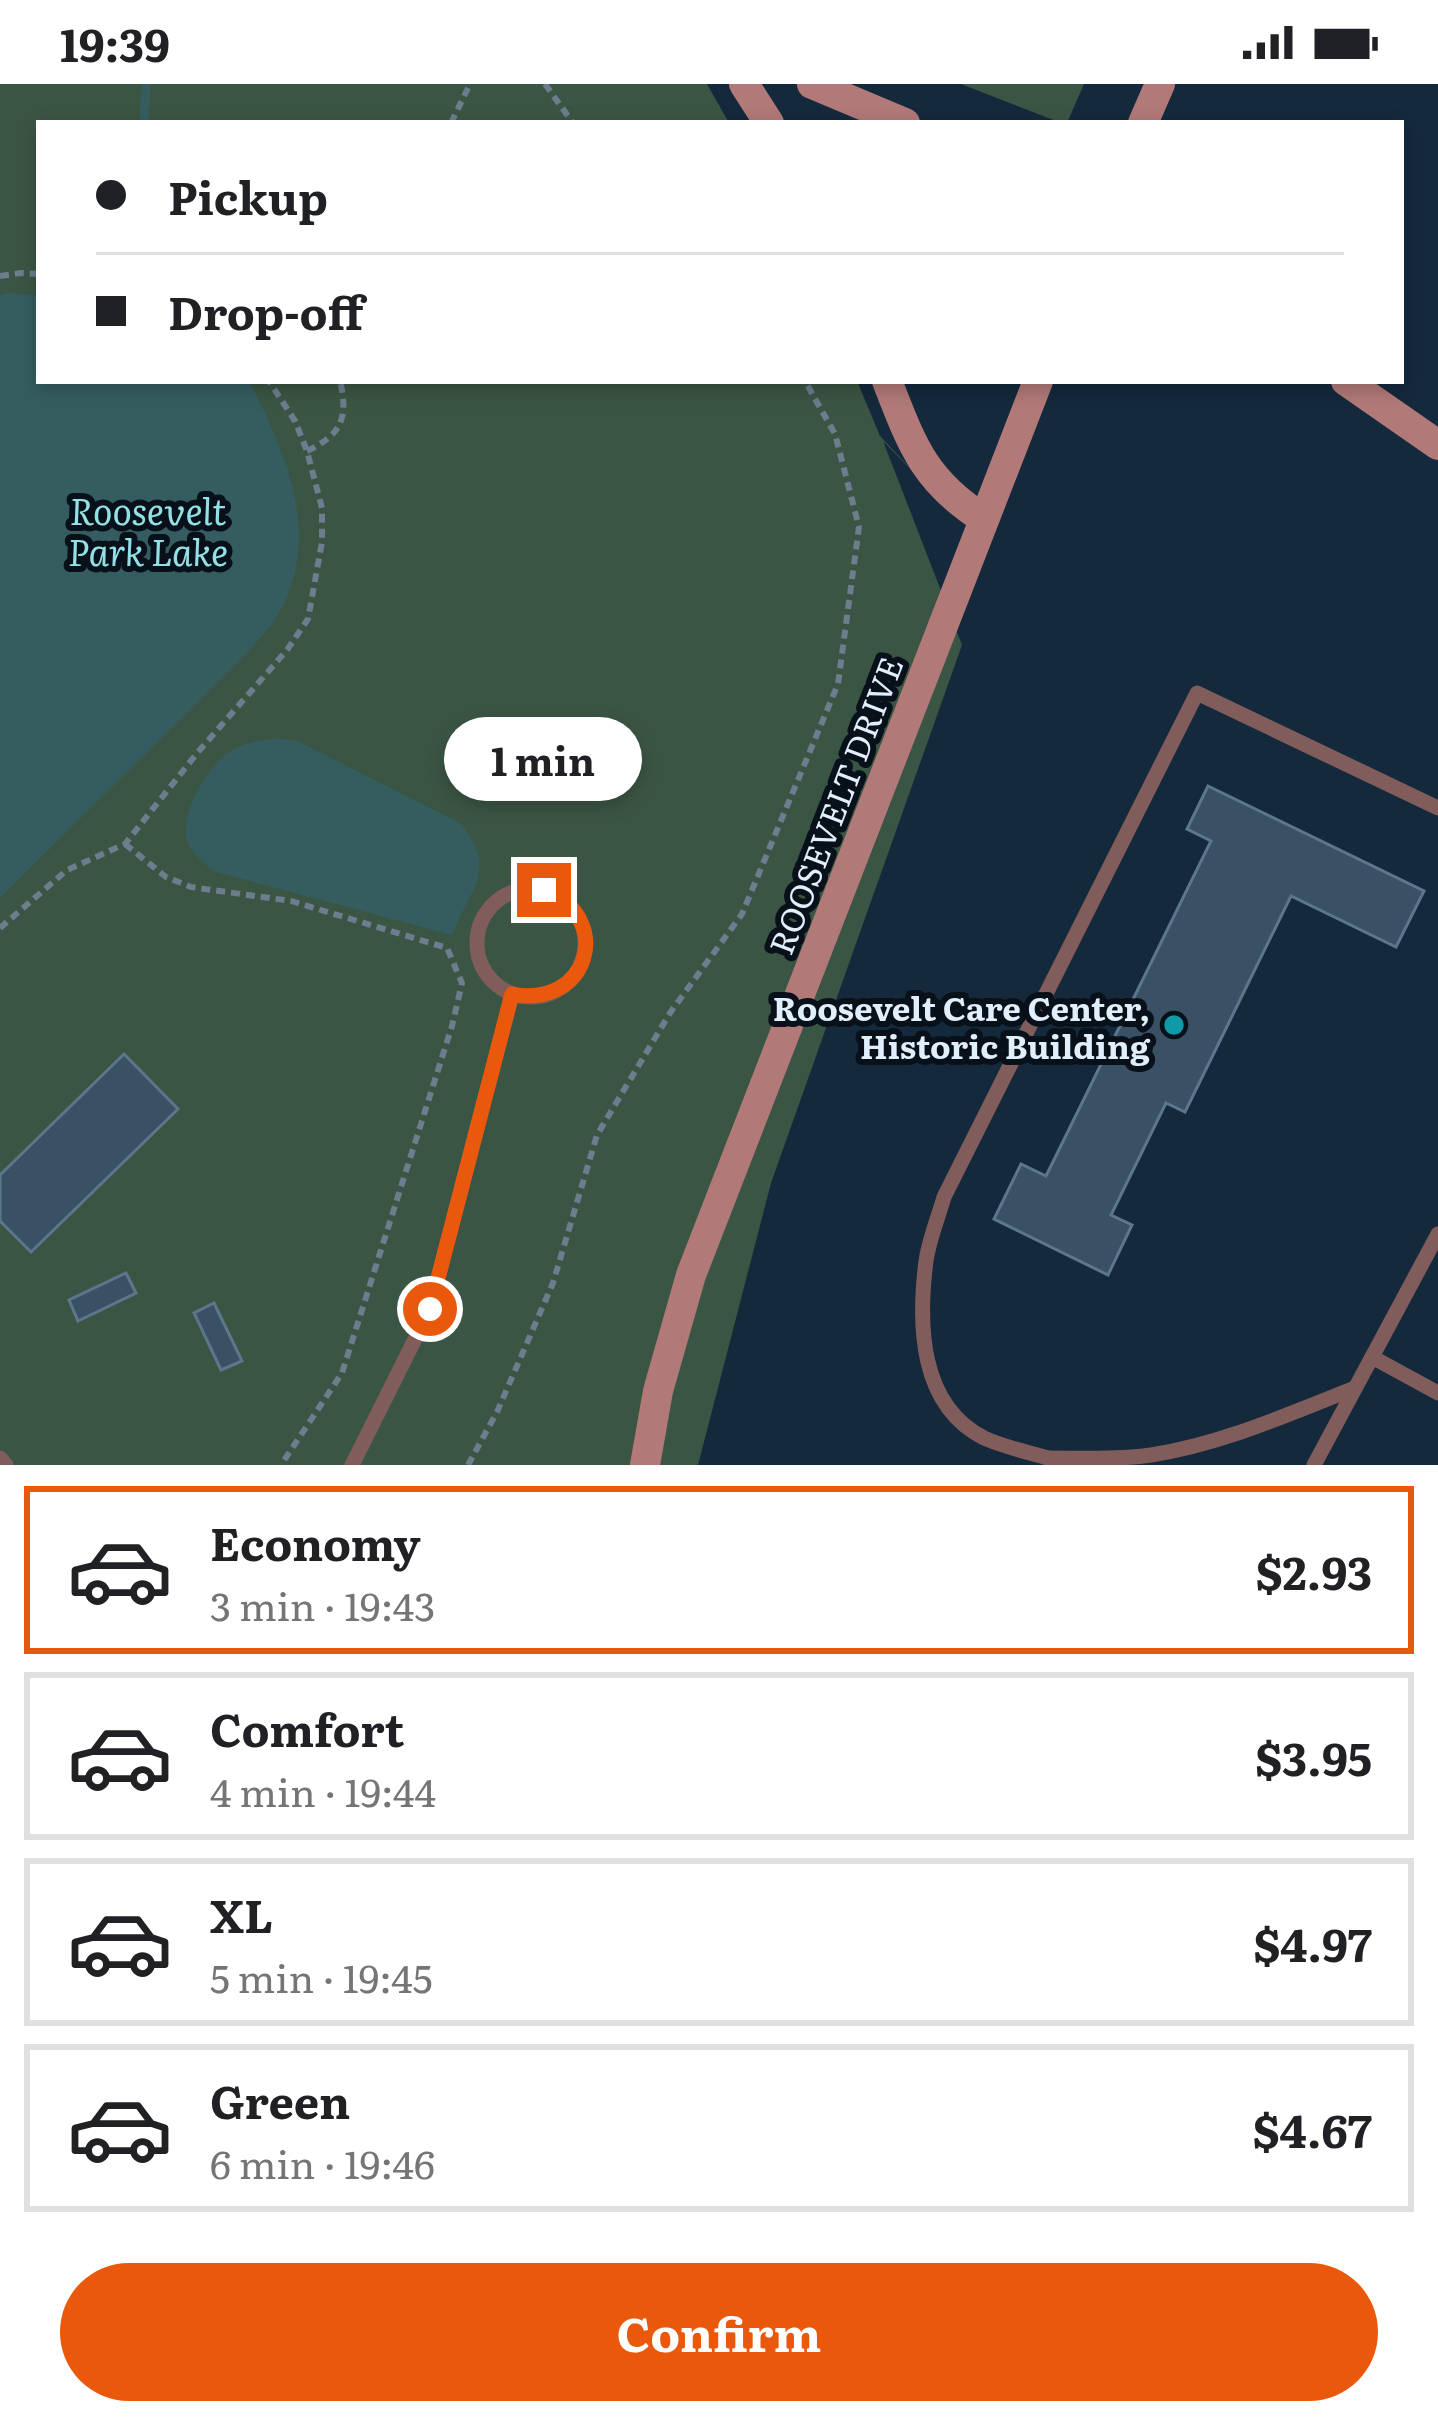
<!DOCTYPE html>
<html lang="en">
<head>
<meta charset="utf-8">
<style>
  :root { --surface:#fff; --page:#f2f2f2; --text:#202124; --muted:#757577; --line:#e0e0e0; --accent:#ea580c }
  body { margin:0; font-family:Literata,serif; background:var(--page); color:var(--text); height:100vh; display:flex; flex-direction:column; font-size:45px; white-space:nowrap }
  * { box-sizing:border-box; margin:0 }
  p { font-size:39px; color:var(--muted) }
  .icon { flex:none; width:66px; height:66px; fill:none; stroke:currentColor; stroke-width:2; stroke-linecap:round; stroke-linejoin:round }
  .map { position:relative; height:1381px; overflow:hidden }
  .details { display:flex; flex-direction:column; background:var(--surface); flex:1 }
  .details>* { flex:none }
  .hud { position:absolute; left:36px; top:36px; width:1368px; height:264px; border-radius:0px; box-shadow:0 6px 18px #0003; display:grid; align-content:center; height:264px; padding:0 60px; background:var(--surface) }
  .end { position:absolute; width:54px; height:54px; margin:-27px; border:15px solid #ea580c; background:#fff; box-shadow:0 0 0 6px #fff }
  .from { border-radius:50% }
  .bubble { position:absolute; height:84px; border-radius:42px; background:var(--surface); box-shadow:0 6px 18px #0003; font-size:39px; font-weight:700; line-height:84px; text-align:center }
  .hud b { display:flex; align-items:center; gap:42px; height:114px; font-size:45px }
  .hud b+b { border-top:3px solid var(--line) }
  .hud i { width:30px; height:30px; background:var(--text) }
  ul { padding:21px 0 0; list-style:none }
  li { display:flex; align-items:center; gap:36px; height:168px; margin:0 24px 18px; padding:0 36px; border:6px solid var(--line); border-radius:0px }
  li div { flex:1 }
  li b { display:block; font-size:45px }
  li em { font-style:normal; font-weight:700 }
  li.active { border-color:var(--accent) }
  li>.icon { width:108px; height:108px; stroke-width:1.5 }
  .cta { display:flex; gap:24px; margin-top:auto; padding:24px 60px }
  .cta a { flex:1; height:138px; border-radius:72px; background:var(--accent); color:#fff; font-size:48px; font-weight:700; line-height:138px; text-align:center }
  .status { display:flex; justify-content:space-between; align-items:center; height:84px; padding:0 60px; background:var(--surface); direction:ltr }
  .status svg { height:33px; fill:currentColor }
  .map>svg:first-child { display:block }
  .green { fill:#3b5544 }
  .water { fill:#355d60 }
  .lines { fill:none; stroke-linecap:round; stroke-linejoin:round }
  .stream { stroke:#355d60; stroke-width:9 }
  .building { fill:#395065; stroke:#5e768c; stroke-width:3 }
  .path { stroke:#6c7d8e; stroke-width:6; stroke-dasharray:9 6; stroke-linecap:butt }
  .lane { stroke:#805c5b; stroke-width:15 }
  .secondary { stroke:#b17978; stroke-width:30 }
  .route { stroke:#ea580c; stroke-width:15 }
  .culture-dot { fill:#0f9aa8; stroke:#08111a; stroke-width:4.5 }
  .labels { text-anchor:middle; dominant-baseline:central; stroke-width:12; stroke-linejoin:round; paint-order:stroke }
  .street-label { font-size:33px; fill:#e1eefb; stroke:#08111a }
  .poi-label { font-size:33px; font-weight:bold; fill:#e1eefb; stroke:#08111a; text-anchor:end }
  .water-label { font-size:36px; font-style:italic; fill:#93e0e5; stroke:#08111a }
</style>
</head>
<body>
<div class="status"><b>19:39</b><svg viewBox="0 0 49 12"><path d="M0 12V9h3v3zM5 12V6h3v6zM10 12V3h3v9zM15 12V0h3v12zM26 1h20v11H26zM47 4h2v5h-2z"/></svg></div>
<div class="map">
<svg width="1438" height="1381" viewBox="0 0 1438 1381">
  <rect width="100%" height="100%" fill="#14293c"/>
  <g class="green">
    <polygon points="0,0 707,0 729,39 39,39 39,297 857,297 880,352 929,404 883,357 962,561 771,1099 698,1381 0,1381"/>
    <polygon points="961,0 1084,0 1067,39 1061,39"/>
  </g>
  <g class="water">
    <path d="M8,209L39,212V297H249C288,373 326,460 272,540C265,550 255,559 247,569L0,814V211Z"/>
    <path d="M275,654L297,657L460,739C499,787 470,803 452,851L213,787C205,779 192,770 188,759C178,732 207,682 229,668C243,659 259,657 275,654Z"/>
  </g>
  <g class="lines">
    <polyline class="stream" points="144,39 146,0"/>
  </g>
  <g class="building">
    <polygon points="1208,702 1424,807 1396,863 1291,812 1185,1028 1166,1019 1111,1131 1132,1141 1108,1191 994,1135 1021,1080 1046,1092 1211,757 1187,745"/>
    <polygon points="124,970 178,1025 31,1168 0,1137 0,1091"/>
    <polygon points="126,1189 136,1209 78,1237 69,1216"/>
    <polygon points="214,1219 242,1277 221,1286 194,1229"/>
  </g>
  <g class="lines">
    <g class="path">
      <polyline points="545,0 573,39"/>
      <polyline points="451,39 470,0"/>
      <polyline points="0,192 21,189 39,190"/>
      <path d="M307,367C341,351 349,334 340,297"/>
      <polyline points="125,760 166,793 191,803 291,817 447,864 462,899 452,942 342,1289 281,1381"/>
      <polyline points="0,844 67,786 125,760 198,668 287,566 308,535 322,458 322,424 307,367 295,337 269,297"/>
      <polyline points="468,1381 497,1328 553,1199 597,1051 670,929 742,830 838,600 859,443 835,350 805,297"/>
    </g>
    <g class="lane">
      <circle cx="531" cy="859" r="54"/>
      <polyline points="1372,1273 1438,1309"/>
      <polyline points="0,1374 6,1381"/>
      <path d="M1048,1374C1081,1374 1117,1376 1151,1371C1222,1360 1289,1330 1355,1304"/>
      <polyline points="352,1381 430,1225 512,910"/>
      <path d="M1055,1381L1048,1374C1027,1368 1004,1363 984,1354C919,1321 918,1240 926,1177C929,1156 938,1134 944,1113L1197,609L1438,724"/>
      <polyline points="1314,1381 1438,1150"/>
    </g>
    <g class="secondary">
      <polyline points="744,0 769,39"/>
      <polyline points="812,0 905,39"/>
      <polyline points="1143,39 1160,0"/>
      <path d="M887,297C912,361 924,397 984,435"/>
      <polyline points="1346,297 1438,361"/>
      <polyline points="645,1381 658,1307 691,1191 1038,297"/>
    </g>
  </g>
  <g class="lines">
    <path class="route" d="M430,1225L512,910C588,925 616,835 544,806"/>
  </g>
  <circle class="culture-dot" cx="1174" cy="941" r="12"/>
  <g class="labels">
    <g class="street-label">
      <text transform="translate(834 721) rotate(-69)">ROOSEVELT DRIVE</text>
    </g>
    <g class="poi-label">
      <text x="1150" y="922">Roosevelt Care Center,<tspan x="1150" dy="38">Historic Building</tspan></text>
    </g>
    <g class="water-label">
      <text x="148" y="425">Roosevelt<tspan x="148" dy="41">Park Lake</tspan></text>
    </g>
  </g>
</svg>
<i class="end from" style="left:430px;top:1225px"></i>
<i class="end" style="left:544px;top:806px"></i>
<div class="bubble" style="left:444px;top:633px;width:198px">1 min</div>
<div class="hud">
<b><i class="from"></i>Pickup</b>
<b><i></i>Drop-off</b>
</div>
</div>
<section class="details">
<ul>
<li class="active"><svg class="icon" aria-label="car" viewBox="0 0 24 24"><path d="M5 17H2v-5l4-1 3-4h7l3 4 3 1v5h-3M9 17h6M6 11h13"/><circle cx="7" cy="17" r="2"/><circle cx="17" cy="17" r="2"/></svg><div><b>Economy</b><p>3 min · 19:43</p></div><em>$2.93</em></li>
<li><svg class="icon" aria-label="car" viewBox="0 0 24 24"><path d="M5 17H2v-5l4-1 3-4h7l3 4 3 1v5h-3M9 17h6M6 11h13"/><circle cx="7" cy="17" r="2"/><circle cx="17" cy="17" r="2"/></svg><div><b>Comfort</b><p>4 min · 19:44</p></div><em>$3.95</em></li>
<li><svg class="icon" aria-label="car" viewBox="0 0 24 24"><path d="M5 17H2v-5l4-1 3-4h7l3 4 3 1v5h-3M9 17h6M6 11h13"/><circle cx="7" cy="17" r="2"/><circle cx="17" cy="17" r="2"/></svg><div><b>XL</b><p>5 min · 19:45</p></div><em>$4.97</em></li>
<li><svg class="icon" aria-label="car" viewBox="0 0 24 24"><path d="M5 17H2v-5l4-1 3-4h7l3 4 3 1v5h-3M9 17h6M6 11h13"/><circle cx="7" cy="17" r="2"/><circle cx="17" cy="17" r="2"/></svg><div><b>Green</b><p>6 min · 19:46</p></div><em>$4.67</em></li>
</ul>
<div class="cta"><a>Confirm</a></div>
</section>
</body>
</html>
